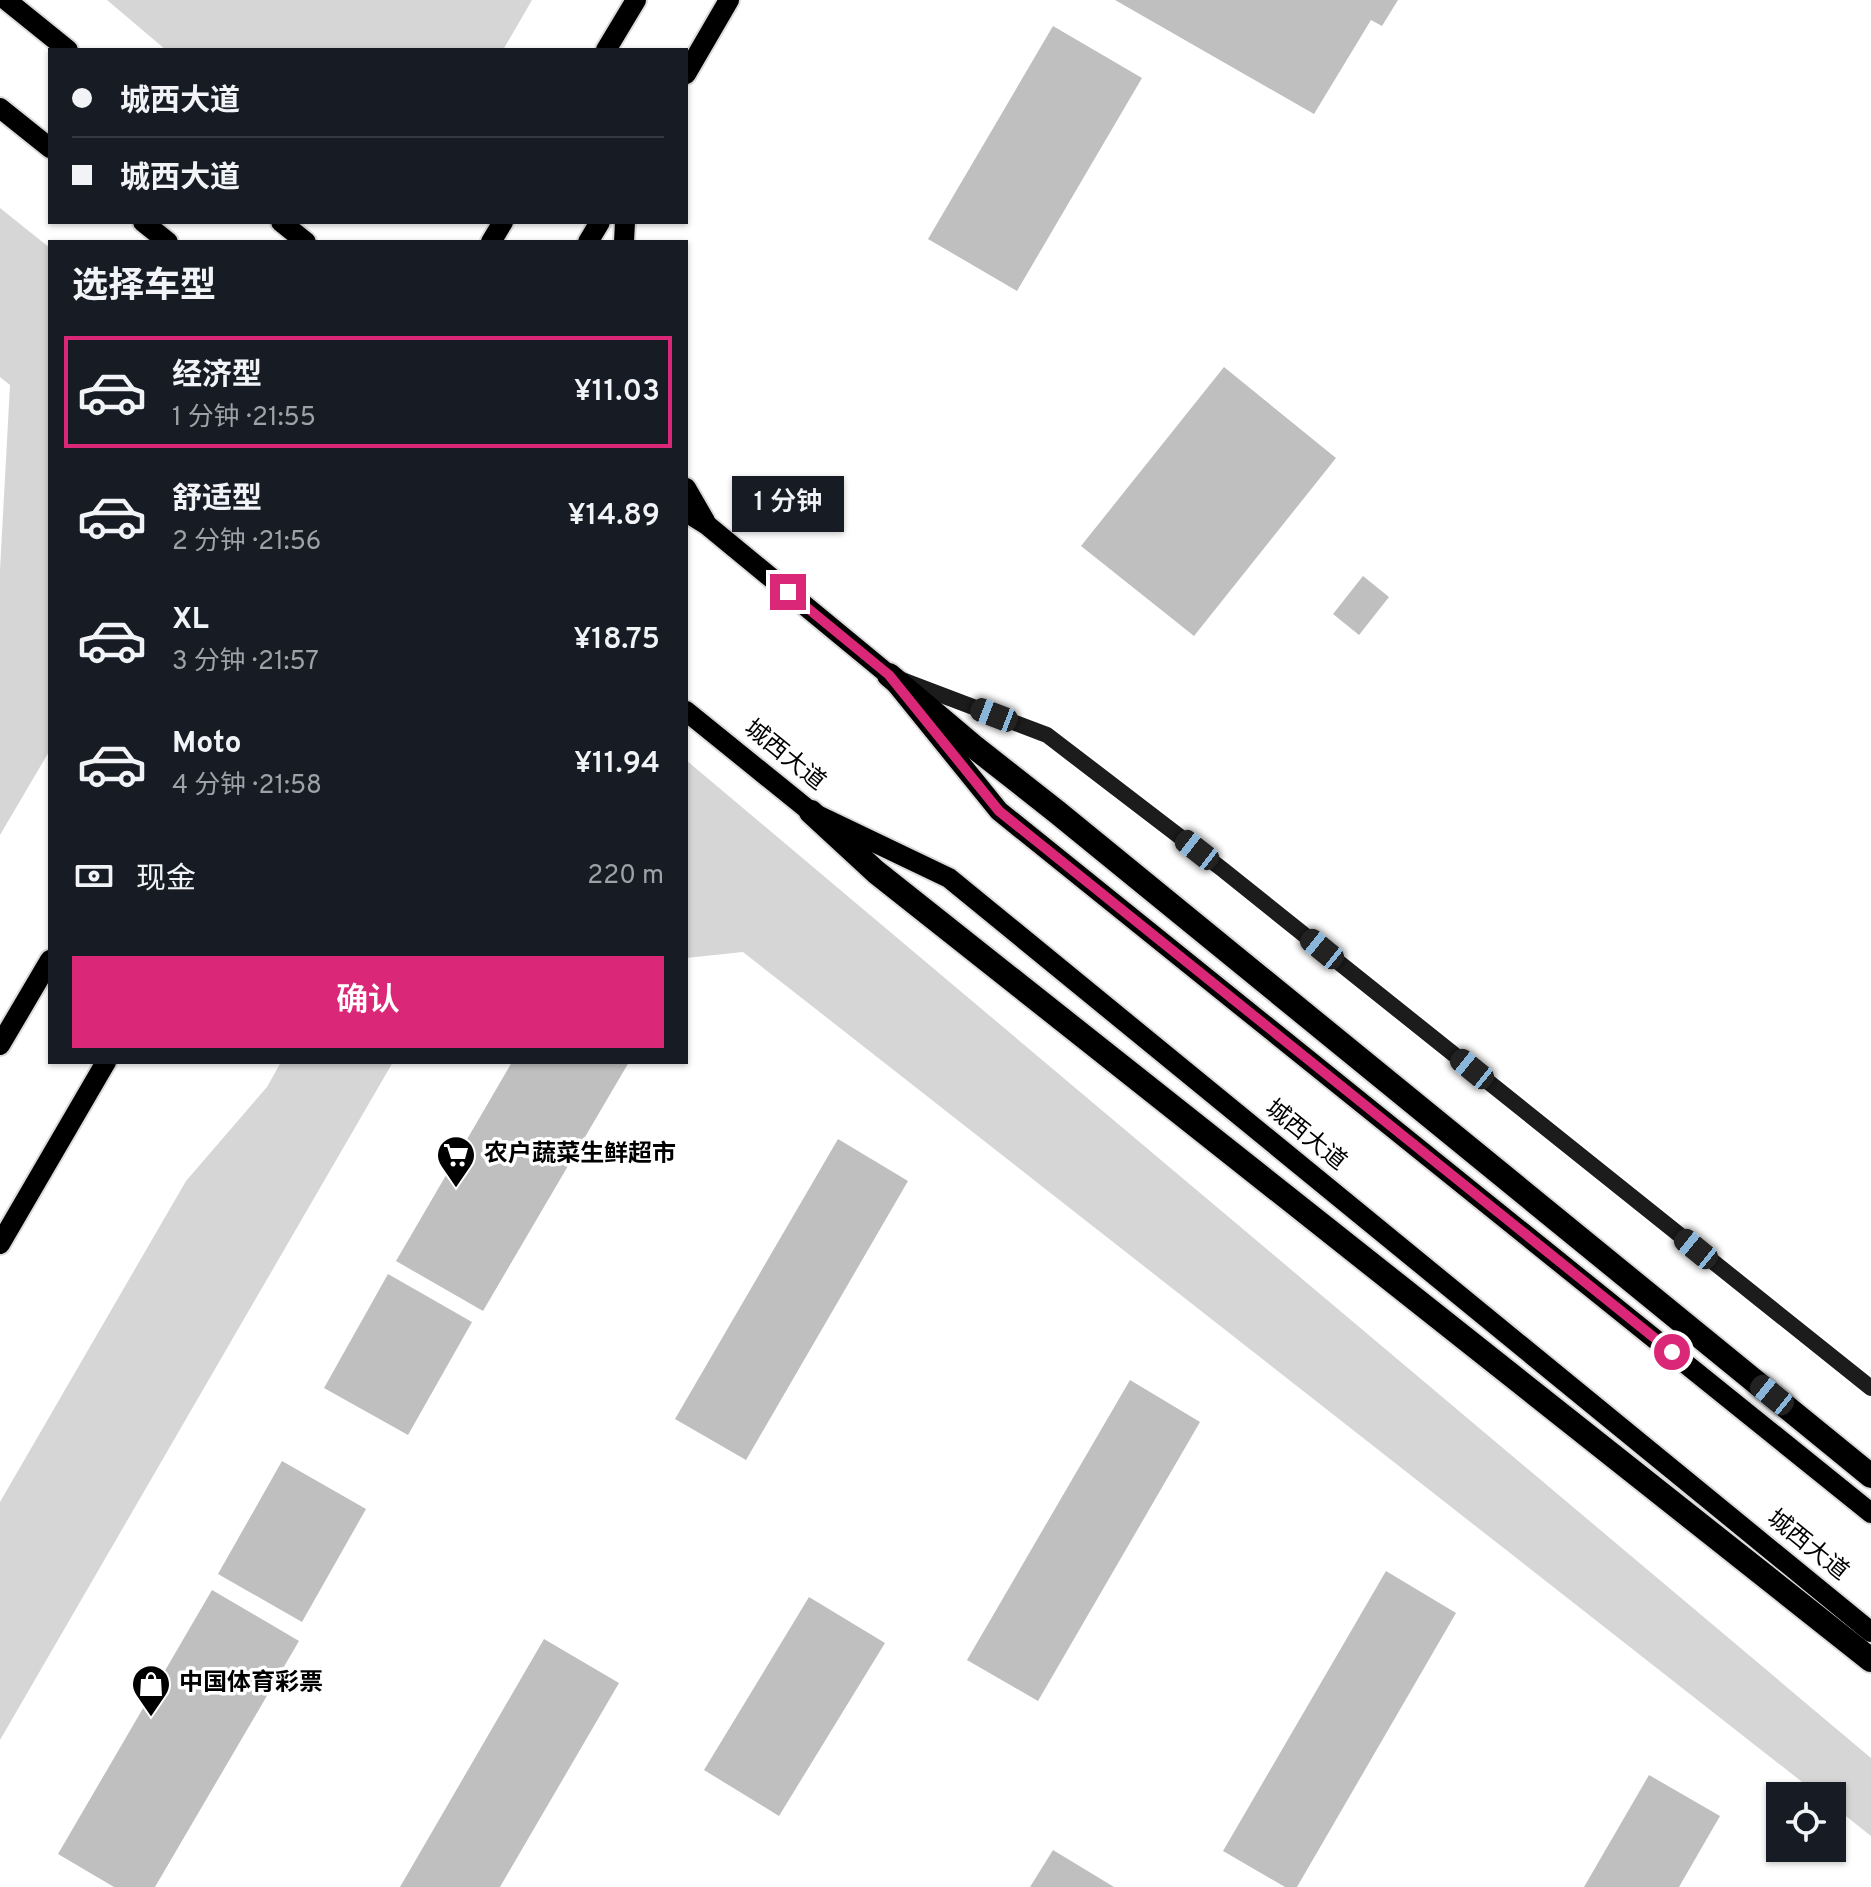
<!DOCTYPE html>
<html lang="zh">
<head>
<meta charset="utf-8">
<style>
  :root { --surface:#171b24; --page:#242831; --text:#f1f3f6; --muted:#9ea1a6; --line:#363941; --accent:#db2777 }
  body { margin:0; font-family:Overpass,"Noto Sans SC",sans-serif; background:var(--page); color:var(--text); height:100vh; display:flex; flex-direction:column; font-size:30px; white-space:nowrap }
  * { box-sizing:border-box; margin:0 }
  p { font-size:26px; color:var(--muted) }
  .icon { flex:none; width:44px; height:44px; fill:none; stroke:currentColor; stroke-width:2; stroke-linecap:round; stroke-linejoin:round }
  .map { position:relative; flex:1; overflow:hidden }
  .sheet { position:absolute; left:48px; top:240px; width:640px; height:824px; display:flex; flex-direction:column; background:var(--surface); border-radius:0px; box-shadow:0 2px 6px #0004 }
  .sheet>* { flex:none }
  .top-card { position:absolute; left:48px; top:48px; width:640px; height:176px; border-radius:0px; box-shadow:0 2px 6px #0004; display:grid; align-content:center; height:176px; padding:0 24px; background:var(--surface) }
  .buttons { position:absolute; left:1766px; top:1782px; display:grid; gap:16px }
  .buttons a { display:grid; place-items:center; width:80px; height:80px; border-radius:0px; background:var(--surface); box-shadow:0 2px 6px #0004; font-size:40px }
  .end { position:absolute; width:36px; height:36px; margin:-18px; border:10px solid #db2777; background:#fff; box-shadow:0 0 0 4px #fff }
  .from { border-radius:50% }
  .bubble { position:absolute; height:56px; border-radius:0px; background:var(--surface); box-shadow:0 2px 6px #0004; font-size:26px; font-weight:600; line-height:56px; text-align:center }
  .car { position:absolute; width:24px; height:48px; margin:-24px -12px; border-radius:10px; box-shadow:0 0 6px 2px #0007; background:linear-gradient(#222 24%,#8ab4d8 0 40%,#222 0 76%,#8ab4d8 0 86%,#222 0) }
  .top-card b { display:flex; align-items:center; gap:28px; height:76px; font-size:30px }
  .top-card b+b { border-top:2px solid var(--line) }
  .top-card i { width:20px; height:20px; background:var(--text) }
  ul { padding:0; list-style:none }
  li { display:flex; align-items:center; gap:24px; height:112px; margin:0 16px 12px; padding:0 8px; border:4px solid transparent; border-radius:0px }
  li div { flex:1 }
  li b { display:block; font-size:30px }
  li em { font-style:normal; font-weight:600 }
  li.selected { border-color:var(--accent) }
  li>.icon { width:72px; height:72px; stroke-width:1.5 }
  h2 { padding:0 24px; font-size:36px; line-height:96px }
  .pay { display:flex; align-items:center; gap:20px; height:88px; padding:0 24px; font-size:30px }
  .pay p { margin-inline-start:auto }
  .primary-button { display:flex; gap:16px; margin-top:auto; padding:16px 24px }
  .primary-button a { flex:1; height:92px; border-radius:0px; background:var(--accent); color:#fff; font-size:32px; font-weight:600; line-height:92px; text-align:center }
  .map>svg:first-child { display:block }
  .green { fill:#d6d6d6 }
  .building { fill:#bfbfbf }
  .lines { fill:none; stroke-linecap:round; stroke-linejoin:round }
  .primary-casing { stroke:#dbdbdb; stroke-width:24 }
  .highway-casing { stroke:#dbdbdb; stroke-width:28 }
  .secondary { stroke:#1c1c1c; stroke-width:16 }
  .primary { stroke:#000; stroke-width:20 }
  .highway { stroke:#000; stroke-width:24 }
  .route { stroke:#db2777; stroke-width:10 }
  .labels { text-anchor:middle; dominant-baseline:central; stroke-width:7; stroke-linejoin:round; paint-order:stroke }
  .street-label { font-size:24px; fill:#000; stroke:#fff }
  .poi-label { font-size:24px; font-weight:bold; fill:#000; stroke:#fff; text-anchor:start }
</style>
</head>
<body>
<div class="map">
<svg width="1871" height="1887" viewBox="0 0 1871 1887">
  <rect width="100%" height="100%" fill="#fff"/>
  <g class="green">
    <polygon points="107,0 532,0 503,50 166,50"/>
    <polygon points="0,208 50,248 50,750 0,835 0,570 10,385 0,377"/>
    <polygon points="686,760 1871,1758 1871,1836 1832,1805 1832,1796 1820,1796 743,952 686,958"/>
    <polygon points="281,1062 393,1062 0,1740 0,1502 186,1181 267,1087"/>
  </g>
  <g class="building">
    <polygon points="1115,0 1398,0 1382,26 1371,20 1314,114"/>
    <polygon points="1053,26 1142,78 1017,291 928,239"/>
    <polygon points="1224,367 1336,458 1194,636 1081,546"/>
    <polygon points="1363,576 1389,597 1359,635 1333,614"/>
    <polygon points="512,1062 629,1062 483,1311 396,1261"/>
    <polygon points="838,1139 908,1181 746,1460 675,1419"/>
    <polygon points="388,1274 472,1322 408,1435 324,1388"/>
    <polygon points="1130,1380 1200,1422 1038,1701 967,1660"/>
    <polygon points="282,1461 366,1509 302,1622 218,1574"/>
    <polygon points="1386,1571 1456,1613 1297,1887 1285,1887 1223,1851"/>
    <polygon points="212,1590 299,1641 155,1887 114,1887 58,1854"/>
    <polygon points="809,1597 885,1643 779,1816 704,1770"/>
    <polygon points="544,1639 619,1683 500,1887 400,1887"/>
    <polygon points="1649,1775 1720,1816 1679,1887 1584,1887"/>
    <polygon points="1053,1850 1114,1887 1030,1887"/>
  </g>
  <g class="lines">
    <defs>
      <g id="primary">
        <polyline points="6,0 68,50"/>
        <polyline points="606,50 636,0"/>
        <polyline points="686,74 729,0"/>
        <polyline points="0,108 50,148"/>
        <polyline points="143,222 168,242"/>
        <polyline points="281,222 306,242"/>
        <polyline points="491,242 503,222"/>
        <polyline points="588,242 600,222"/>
        <polyline points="624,242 625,222"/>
        <polyline points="686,488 705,521"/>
        <polyline points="686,512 707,525 889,675 999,811 1871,1513"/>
        <polyline points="686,711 811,812 949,878 1871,1632"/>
        <polyline points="0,1045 50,960"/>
        <polyline points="0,1244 106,1062"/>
      </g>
      <g id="highway">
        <polyline points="889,675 973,746 1057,812 1871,1476"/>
        <polyline points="811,812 876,872 1871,1660"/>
      </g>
    </defs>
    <use href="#primary" class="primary-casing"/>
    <use href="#highway" class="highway-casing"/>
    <polyline class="secondary" points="902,680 1047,735 1222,869 1871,1388"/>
    <use href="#primary" class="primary"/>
    <use href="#highway" class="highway"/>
  </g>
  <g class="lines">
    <polyline class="route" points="788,592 889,675 999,811 1672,1352"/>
  </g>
  <defs>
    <symbol id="supermarket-pin" viewBox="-11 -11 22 30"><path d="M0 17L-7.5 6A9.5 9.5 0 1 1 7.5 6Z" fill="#000" stroke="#fff"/><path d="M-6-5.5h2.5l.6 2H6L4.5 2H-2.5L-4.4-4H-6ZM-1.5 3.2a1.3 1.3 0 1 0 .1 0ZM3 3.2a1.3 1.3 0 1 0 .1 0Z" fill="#fff"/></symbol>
    <symbol id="shop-pin" viewBox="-11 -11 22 30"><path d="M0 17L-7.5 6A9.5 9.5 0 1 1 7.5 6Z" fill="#000" stroke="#fff"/><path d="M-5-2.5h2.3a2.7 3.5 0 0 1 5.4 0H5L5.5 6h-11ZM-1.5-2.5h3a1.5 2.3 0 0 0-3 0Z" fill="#fff"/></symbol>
  </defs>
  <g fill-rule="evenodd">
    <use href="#supermarket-pin" x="434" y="1133" width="44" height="60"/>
    <use href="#shop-pin" x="129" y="1662" width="44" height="60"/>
  </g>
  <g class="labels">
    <g class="street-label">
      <text transform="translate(784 756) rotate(39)">城西大道</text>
      <text transform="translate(1305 1136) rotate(39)">城西大道</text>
      <text transform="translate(1807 1546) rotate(39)">城西大道</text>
    </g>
    <g class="poi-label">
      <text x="484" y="1155">农户蔬菜生鲜超市</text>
      <text x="179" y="1684">中国体育彩票</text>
    </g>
  </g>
</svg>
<div class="buttons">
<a><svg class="icon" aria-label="locate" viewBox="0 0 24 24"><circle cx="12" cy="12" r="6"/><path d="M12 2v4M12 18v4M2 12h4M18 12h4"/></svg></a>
</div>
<i class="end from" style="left:1672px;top:1352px"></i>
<i class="end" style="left:788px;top:592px"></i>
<div class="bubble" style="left:732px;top:476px;width:112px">1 分钟</div>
<i class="car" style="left:994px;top:715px;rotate:291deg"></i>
<i class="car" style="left:1197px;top:850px;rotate:308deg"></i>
<i class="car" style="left:1322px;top:949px;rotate:309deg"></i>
<i class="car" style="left:1472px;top:1069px;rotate:309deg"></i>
<i class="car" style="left:1696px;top:1249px;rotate:309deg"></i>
<i class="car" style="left:1772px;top:1395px;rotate:309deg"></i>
<div class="top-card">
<b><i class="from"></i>城西大道</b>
<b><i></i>城西大道</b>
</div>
<section class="sheet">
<h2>选择车型</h2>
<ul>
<li class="selected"><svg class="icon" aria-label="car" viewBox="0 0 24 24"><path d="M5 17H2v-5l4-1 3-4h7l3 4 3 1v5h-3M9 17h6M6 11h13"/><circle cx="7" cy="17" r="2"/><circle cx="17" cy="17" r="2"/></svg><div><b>经济型</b><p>1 分钟 · 21:55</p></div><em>¥11.03</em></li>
<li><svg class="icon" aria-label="car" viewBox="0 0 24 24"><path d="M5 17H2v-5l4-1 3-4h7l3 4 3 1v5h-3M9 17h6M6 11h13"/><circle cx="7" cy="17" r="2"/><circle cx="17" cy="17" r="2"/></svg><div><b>舒适型</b><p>2 分钟 · 21:56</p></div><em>¥14.89</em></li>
<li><svg class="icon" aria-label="car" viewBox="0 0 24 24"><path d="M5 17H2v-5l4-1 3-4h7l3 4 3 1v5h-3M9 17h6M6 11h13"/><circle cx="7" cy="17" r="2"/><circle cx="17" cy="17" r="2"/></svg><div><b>XL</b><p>3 分钟 · 21:57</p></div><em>¥18.75</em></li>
<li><svg class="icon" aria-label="car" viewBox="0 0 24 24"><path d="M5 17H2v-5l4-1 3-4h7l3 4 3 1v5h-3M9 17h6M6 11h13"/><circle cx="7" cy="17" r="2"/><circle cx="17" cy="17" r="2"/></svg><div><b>Moto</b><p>4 分钟 · 21:58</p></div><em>¥11.94</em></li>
</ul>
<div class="pay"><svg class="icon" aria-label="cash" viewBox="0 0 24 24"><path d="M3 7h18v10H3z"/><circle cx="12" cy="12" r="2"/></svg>现金<p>220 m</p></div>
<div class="primary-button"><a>确认</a></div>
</section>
</div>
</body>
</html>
